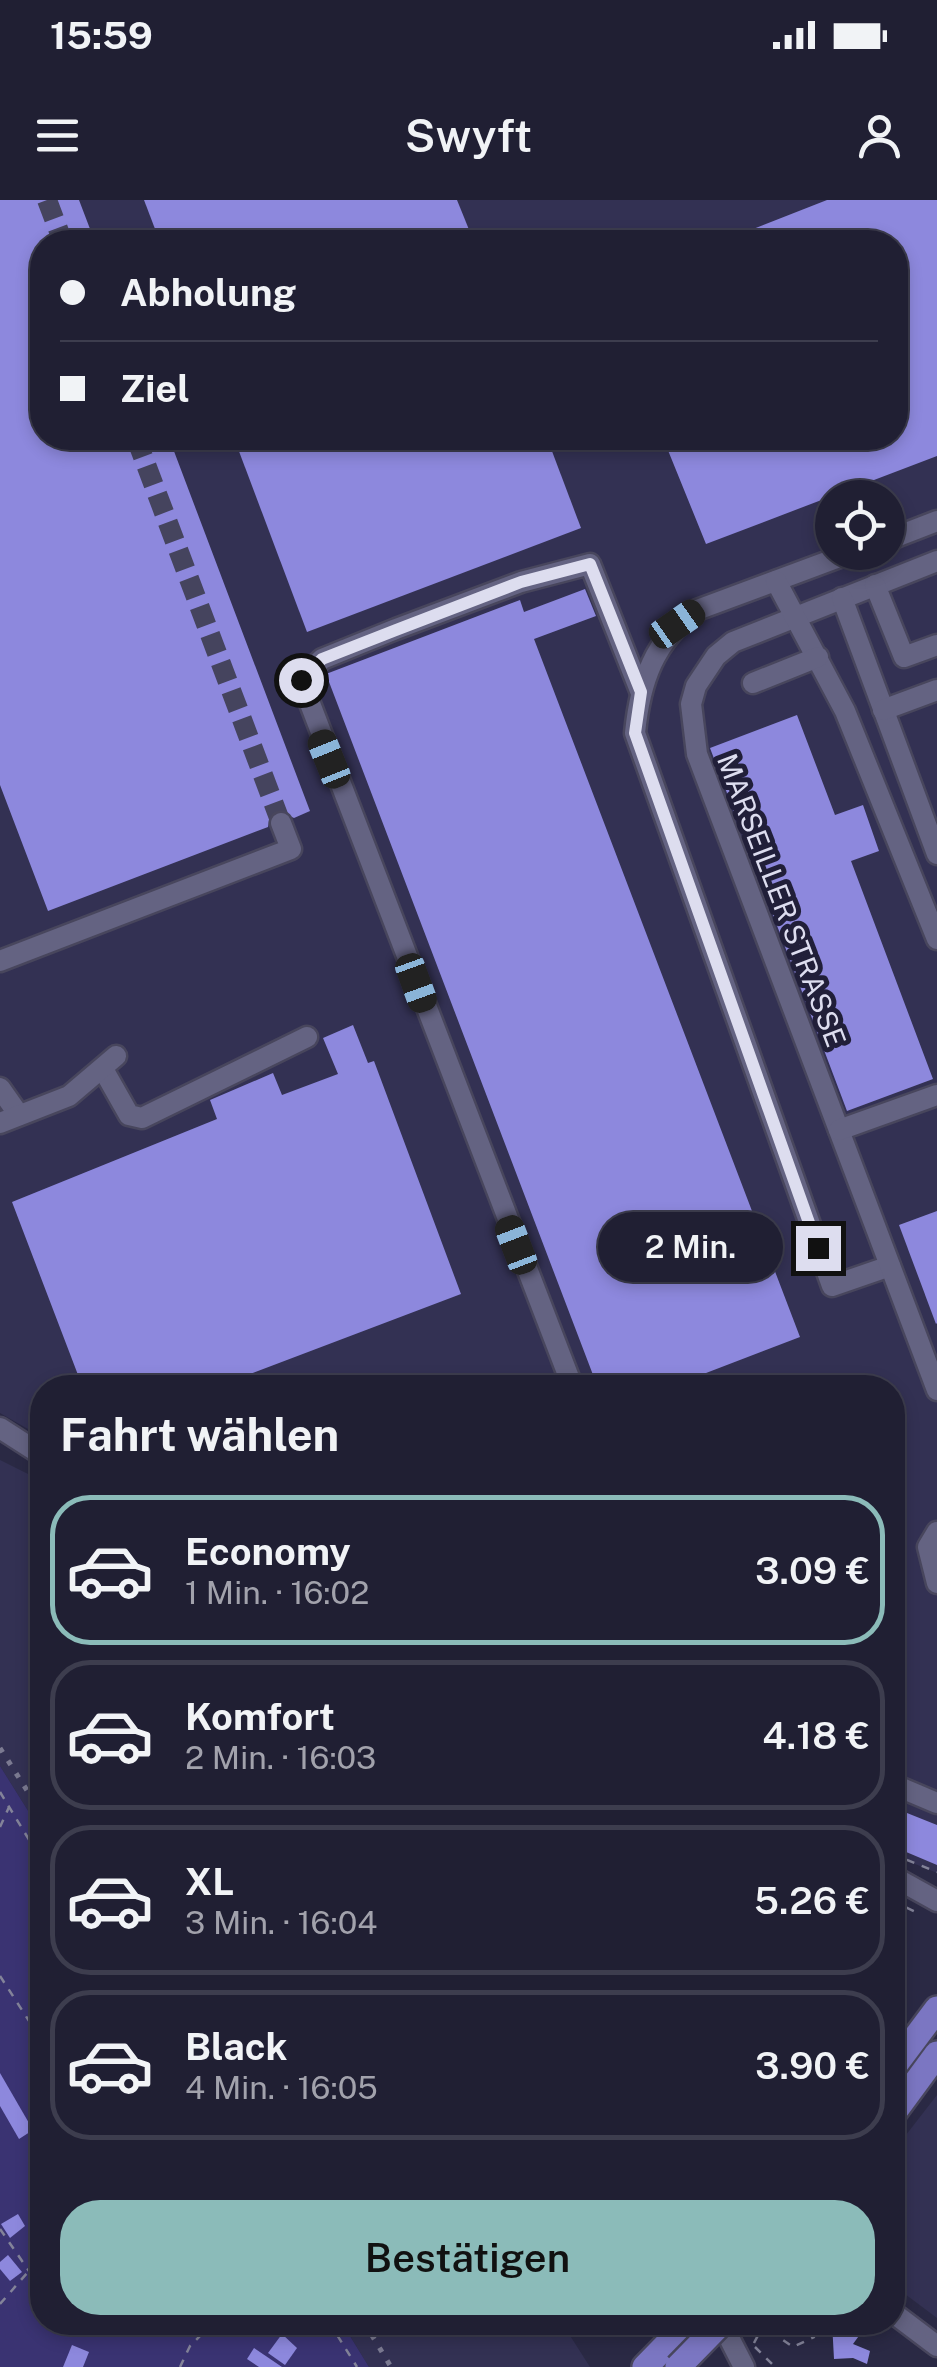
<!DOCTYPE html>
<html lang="de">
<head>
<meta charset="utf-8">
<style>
  :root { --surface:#201f33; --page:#2d2c3f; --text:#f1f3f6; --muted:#a2a2ac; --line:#3d3d4e; --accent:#8bbbb9 }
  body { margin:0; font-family:"Public Sans",sans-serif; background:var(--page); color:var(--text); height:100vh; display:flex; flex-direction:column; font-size:38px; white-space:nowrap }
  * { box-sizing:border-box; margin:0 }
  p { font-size:32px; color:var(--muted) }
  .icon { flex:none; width:55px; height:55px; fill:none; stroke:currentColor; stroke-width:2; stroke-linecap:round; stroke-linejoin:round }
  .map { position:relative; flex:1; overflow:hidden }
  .details { position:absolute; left:30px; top:1175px; width:875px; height:960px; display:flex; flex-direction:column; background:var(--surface); border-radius:40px; box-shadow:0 5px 15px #0003,0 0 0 2px var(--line) }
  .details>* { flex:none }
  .top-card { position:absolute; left:30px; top:30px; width:878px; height:220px; border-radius:40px; box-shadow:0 5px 15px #0003,0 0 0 2px var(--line); display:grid; align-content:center; height:220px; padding:0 30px; background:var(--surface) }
  .tools { position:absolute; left:815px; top:280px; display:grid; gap:20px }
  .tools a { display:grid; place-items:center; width:90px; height:90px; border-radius:50%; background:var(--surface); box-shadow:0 5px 15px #0003,0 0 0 2px var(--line); font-size:50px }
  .end { position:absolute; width:45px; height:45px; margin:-22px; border:12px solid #ddddef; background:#111; box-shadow:0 0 0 5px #111 }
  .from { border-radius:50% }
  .bubble { position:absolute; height:70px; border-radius:35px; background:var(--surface); box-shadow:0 5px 15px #0003,0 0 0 2px var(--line); font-size:32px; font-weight:600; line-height:70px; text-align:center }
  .car { position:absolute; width:30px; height:60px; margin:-30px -15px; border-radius:12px; box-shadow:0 0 8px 2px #0007; background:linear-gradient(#222 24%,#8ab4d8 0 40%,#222 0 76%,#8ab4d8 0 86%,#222 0) }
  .top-card b { display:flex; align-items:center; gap:35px; height:95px; font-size:38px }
  .top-card b+b { border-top:2px solid var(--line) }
  .top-card i { width:25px; height:25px; background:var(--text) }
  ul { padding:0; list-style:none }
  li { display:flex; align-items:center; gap:30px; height:150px; margin:0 20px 15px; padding:0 10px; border:5px solid var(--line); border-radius:40px }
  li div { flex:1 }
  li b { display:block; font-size:38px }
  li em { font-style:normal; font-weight:600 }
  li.current { border-color:var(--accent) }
  li>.icon { width:90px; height:90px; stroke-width:1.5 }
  h2 { padding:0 30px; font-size:45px; line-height:120px }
  .primary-button { display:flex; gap:20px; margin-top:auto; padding:20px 30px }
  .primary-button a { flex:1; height:115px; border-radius:40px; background:var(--accent); color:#111; font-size:40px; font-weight:600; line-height:115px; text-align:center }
  .status { display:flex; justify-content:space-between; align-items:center; height:70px; padding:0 50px; background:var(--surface); direction:ltr }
  .status svg { height:28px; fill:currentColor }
  header { display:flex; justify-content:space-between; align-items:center; height:130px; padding:0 30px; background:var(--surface); font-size:45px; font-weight:600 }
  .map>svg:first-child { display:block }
  .built { fill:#333153; fill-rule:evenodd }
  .green { fill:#3a3372 }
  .building { fill:#8d88dd }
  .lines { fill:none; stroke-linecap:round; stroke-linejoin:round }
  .minor-tunnel { stroke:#45445e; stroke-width:20; stroke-dasharray:20 10; stroke-linecap:butt }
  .minor-casing { stroke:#48465d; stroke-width:25 }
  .major-casing { stroke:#48465d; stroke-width:30 }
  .path { stroke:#838399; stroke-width:2.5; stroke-dasharray:8 8; stroke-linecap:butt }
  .minor { stroke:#646382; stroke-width:20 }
  .major { stroke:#7b76c2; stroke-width:25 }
  .rail { stroke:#7b7a91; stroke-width:5; stroke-dasharray:5 10; stroke-linecap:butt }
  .major-bridge-casing { stroke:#48465d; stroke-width:30; stroke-linecap:butt }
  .path-bridge { stroke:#838399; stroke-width:2.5; stroke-dasharray:8 8; stroke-linecap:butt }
  .major-bridge { stroke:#7b76c2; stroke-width:25 }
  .route { stroke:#ddddef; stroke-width:12 }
  .labels { text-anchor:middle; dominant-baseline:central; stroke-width:10; stroke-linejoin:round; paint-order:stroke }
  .street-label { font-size:28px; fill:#ddddef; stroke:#211f39 }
</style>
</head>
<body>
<div class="status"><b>15:59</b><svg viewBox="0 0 49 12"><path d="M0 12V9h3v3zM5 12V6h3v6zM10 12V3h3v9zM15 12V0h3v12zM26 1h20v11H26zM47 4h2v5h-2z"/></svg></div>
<header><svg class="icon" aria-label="menu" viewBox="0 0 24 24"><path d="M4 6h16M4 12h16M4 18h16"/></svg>Swyft<svg class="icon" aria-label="person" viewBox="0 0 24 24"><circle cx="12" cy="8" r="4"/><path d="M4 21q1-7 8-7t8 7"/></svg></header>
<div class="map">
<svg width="937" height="2167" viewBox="0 0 937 2167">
  <rect width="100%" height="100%" fill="#2a2944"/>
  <g class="built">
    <path d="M0,0H937V1673L893,1655L892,1188H42V1237L0,1213ZM42,42H895V238H42ZM832,298H888V352H832Z"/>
    <polygon points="0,1260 42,1281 42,1633 0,1566"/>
    <polygon points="937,1895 937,2118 893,2085 892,1953"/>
    <polygon points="342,2123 562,2123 590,2167 369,2167"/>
  </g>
  <polygon class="green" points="0,1566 42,1633 42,2122 342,2123 369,2167 0,2167"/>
  <g class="building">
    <polygon points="0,0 79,0 95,42 42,42 42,238 169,238 310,611 294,618 277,610 270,615 268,627 48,711 0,585"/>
    <polygon points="144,0 457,0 474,42 160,42"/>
    <polygon points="827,0 937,0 937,256 706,344 663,238 895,238 895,42 720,42"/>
    <polygon points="234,238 547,238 581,328 307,432"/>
    <polygon points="585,389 596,416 534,439 800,1137 667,1188 598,1188 326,474 520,400 524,412"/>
    <polygon points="797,515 835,615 863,605 879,651 851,661 933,879 847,911 710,548"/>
    <polygon points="353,825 368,863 374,861 461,1094 213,1188 83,1188 12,1002 217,919 210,900 273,873 282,895 338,874 323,838"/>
    <polygon points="937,1011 937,1123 936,1124 899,1025"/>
    <polygon points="892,1607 937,1625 937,1665 892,1646"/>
    <polygon points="0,1873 33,1930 19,1939 0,1906"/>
    <polygon points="18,2014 25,2026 10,2038 1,2024"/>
    <polygon points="8,2055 22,2072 10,2081 0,2069 0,2062"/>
    <polygon points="118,2122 155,2122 147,2137"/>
    <polygon points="832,2122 869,2122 853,2144 870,2151 867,2164 853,2158 834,2159"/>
    <polygon points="282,2134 297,2148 285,2165 268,2153"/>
    <polygon points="72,2145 89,2152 83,2167 63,2167"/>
    <polygon points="254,2148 282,2167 259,2167 247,2159"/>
  </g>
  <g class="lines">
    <g class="minor-tunnel">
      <polyline points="47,0 63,42"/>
      <polyline points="136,238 281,623"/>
    </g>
    <defs>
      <g id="minor">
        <polyline points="888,340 937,321"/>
        <path d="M853,352L697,410C654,440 640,482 635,533L832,1086L890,1066"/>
        <polyline points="937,361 733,442 716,456 696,486 691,504 697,554 937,1190"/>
        <polyline points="776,381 845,511 937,739"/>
        <polyline points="875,385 904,457 937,445"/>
        <polyline points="842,398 937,654"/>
        <polyline points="753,483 818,457"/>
        <polyline points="883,510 937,490"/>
        <polyline points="0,761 291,649 281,623"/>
        <polyline points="103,869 129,915 142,918 307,837"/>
        <polyline points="0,888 19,915"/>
        <polyline points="0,923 69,896 116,856"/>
        <polyline points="839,930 937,895"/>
        <polyline points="573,1188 301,480 322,459 396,429 521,382 590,364 641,493"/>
        <polyline points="0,1228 42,1255"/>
        <polyline points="937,1332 928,1347 937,1383"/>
        <polyline points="892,1584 937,1603"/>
        <polyline points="892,1676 937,1701"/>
        <polyline points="892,2112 937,2146"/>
        <polyline points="721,2122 744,2167"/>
      </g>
      <g id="major">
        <polyline points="892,1869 937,1809"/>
        <polyline points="892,1915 937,1854"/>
        <polyline points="645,2167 689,2122"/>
      </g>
    </defs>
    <use href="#minor" class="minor-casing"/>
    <use href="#major" class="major-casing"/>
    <g class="path">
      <polyline points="0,1592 42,1661"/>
      <polyline points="0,1627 9,1607"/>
      <polyline points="892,1654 937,1672"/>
      <polyline points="892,1701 918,1713"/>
      <polyline points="0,1776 42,1841"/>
      <polyline points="892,1944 901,1933"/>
      <polyline points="0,2029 29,2071"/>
      <polyline points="0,2104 42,2056"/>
      <polyline points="329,2122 357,2167"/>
      <polyline points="754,2143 765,2122"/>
      <polyline points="755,2147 775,2167"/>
      <polyline points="180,2167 190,2146 214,2122"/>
    </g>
    <use href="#minor" class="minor"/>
    <use href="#major" class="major"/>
    <g class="rail">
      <polyline points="0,1548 42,1614"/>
      <polyline points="364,2122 391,2167"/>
    </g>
    <defs>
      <polyline id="major-bridge" points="678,2167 722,2122"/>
    </defs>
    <use href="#major-bridge" class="major-bridge-casing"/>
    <polyline class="path-bridge" points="757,2122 793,2147 814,2137 818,2122"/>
    <use href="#major-bridge" class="major-bridge"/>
  </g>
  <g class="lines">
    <polyline class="route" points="301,480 322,459 396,430 521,382 590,364 641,492 635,533 818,1048"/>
  </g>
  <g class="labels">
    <g class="street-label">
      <text transform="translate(782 700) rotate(69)">MARSEILLER STRASSE</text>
    </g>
  </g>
</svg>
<div class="tools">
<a><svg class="icon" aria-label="locate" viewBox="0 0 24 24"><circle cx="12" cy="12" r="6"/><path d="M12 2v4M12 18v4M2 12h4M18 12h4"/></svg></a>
</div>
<i class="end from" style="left:301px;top:480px"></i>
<i class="end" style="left:818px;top:1048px"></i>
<div class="bubble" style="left:598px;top:1012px;width:185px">2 Min.</div>
<i class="car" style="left:677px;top:424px;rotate:55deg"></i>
<i class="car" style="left:329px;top:559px;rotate:338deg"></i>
<i class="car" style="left:416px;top:783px;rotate:160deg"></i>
<i class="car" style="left:516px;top:1045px;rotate:339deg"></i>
<div class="top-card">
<b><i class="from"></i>Abholung</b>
<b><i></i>Ziel</b>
</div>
<section class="details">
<h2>Fahrt wählen</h2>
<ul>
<li class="current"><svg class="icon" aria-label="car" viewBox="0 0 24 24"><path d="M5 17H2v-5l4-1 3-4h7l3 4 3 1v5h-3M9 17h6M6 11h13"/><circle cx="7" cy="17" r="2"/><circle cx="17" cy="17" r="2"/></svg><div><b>Economy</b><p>1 Min. · 16:02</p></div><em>3.09 €</em></li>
<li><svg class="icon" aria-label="car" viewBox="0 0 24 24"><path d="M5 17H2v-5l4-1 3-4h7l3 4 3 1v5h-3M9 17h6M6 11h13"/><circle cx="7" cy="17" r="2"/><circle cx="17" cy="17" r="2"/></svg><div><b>Komfort</b><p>2 Min. · 16:03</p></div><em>4.18 €</em></li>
<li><svg class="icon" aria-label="car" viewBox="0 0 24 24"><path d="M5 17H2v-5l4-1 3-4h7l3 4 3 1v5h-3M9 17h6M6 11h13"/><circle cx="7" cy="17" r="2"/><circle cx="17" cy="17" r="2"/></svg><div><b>XL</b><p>3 Min. · 16:04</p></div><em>5.26 €</em></li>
<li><svg class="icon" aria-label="car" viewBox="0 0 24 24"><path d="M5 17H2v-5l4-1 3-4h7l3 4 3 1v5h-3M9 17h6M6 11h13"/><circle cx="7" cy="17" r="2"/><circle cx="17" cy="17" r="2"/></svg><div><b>Black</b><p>4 Min. · 16:05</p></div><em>3.90 €</em></li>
</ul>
<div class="primary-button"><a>Bestätigen</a></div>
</section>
</div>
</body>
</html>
